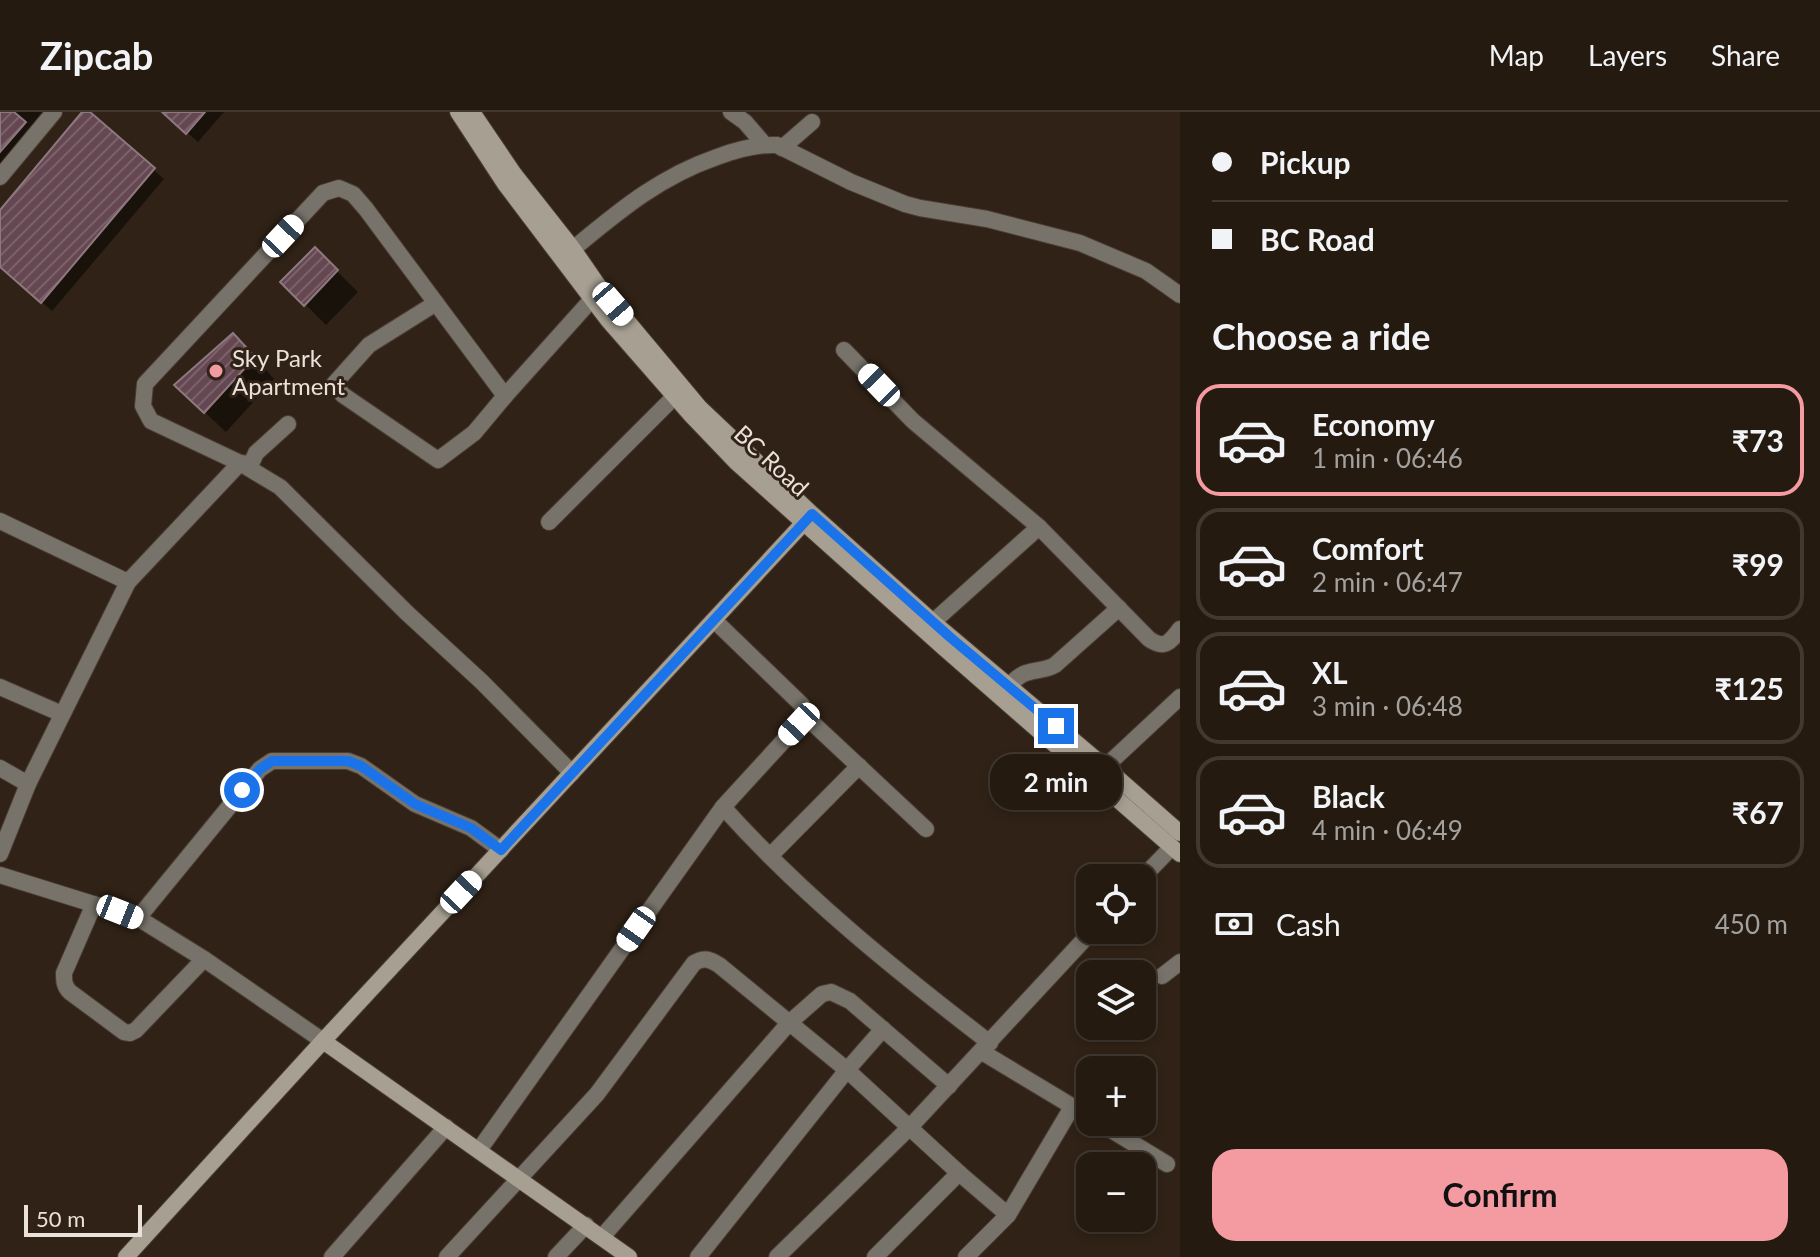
<!DOCTYPE html>
<html lang="en">
<head>
<meta charset="utf-8">
<style>
  :root { --surface:#241a10; --page:#30271e; --text:#f1f3f6; --muted:#a3a19f; --line:#413830; --accent:#f49aa1 }
  body { margin:0; font-family:Lato,sans-serif; background:var(--page); color:var(--text); height:100vh; display:flex; flex-direction:column; font-size:30px; white-space:nowrap }
  * { box-sizing:border-box; margin:0 }
  p { font-size:26px; color:var(--muted) }
  .icon { flex:none; width:44px; height:44px; fill:none; stroke:currentColor; stroke-width:2; stroke-linecap:round; stroke-linejoin:round }
  .map { position:relative; flex:1; overflow:hidden }
  .side { display:flex; flex-direction:column; background:var(--surface); width:640px }
  .side>* { flex:none }
  .top-card { display:grid; align-content:center; height:176px; padding:0 32px; background:var(--surface) }
  .fabs { position:absolute; left:1076px; top:752px; display:grid; gap:16px }
  .fabs a { display:grid; place-items:center; width:80px; height:80px; border-radius:16px; background:var(--surface); box-shadow:0 4px 12px #0003,0 0 0 2px var(--line); font-size:40px }
  .scale { position:absolute; left:24px; bottom:20px; width:118px; box-sizing:border-box; padding-left:8px; border:4px solid #eae1d9; border-top:0; font-size:22px; line-height:28px; white-space:nowrap; color:#eae1d9; -webkit-text-stroke:6px #302216; paint-order:stroke }
  .end { position:absolute; width:36px; height:36px; margin:-18px; border:10px solid #1a73e8; background:#fff; box-shadow:0 0 0 4px #fff }
  .from { border-radius:50% }
  .bubble { position:absolute; height:56px; border-radius:24px; background:var(--surface); box-shadow:0 4px 12px #0003,0 0 0 2px var(--line); font-size:26px; font-weight:700; line-height:56px; text-align:center }
  .car { position:absolute; width:24px; height:48px; margin:-24px -12px; border-radius:10px; box-shadow:0 0 6px 2px #0007; background:linear-gradient(#fff 24%,#345 0 40%,#fff 0 76%,#345 0 86%,#fff 0) }
  .top-card b { display:flex; align-items:center; gap:28px; height:76px; font-size:30px }
  .top-card b+b { border-top:2px solid var(--line) }
  .top-card i { width:20px; height:20px; background:var(--text) }
  ul { padding:0; list-style:none }
  li { display:flex; align-items:center; gap:24px; height:112px; margin:0 16px 12px; padding:0 16px; border:4px solid var(--line); border-radius:24px }
  li div { flex:1 }
  li b { display:block; font-size:30px }
  li em { font-style:normal; font-weight:700 }
  li.selected { border-color:var(--accent) }
  li>.icon { width:72px; height:72px; stroke-width:1.5 }
  h2 { padding:0 32px; font-size:36px; line-height:96px }
  .pay { display:flex; align-items:center; gap:20px; height:88px; padding:0 32px; font-size:30px }
  .pay p { margin-inline-start:auto }
  .cta { display:flex; gap:16px; margin-top:auto; padding:16px 32px }
  .cta a { flex:1; height:92px; border-radius:24px; background:var(--accent); color:#111; font-size:32px; font-weight:700; line-height:92px; text-align:center }
  header { display:flex; align-items:center; gap:48px; box-sizing:border-box; height:112px; padding:0 40px; background:var(--surface); border-bottom:2px solid var(--line) }
  header strong { font-size:38px }
  nav { display:flex; gap:44px; margin-inline-start:auto; font-size:28px }
  main { display:flex; flex:1; min-height:0 }
  .map>svg:first-child { display:block }
  .shadow { fill:#0007 }
  .building { fill:url(#building-hatch); stroke:#8e7880; stroke-width:2 }
  .lines { fill:none; stroke-linecap:round; stroke-linejoin:round }
  .street-casing { stroke:#4a3d31; stroke-width:18 }
  .secondary-casing { stroke:#4a3d31; stroke-width:18 }
  .street { stroke:#77736b; stroke-width:16 }
  .secondary { stroke:#a69f92; stroke-width:16 }
  .route { stroke:#1a73e8; stroke-width:10 }
  .poi-dot { fill:#f49aa1; stroke:#302216; stroke-width:3 }
  .labels { text-anchor:middle; dominant-baseline:central; stroke-width:6; stroke-linejoin:round; paint-order:stroke }
  .poi-label { font-size:24px; fill:#eae1d9; stroke:#302216; text-anchor:start }
  .street-label { font-size:24px; fill:#eae1d9; stroke:#302216 }
</style>
</head>
<body>
<header>
<strong>Zipcab</strong>
<nav><a>Map</a><a>Layers</a><a>Share</a></nav>
</header>
<main>
<div class="map">
<svg width="1180" height="1145" viewBox="0 0 1180 1145">
  <defs>
    <pattern id="building-hatch" width="6" height="6" patternUnits="userSpaceOnUse" patternTransform="scale(2)"><rect width="6" height="6" fill="#654752"/><path d="M-1 1l2-2M0 6l6-6M5 7l2-2" fill="none" stroke="#7b616a"/></pattern>
  </defs>
  <rect width="100%" height="100%" fill="#302216"/>
  <g class="shadow">
    <polygon points="0,0 51,0 0,61"/>
    <polygon points="85,0 87,0 164,67 52,199 0,154 0,100"/>
    <polygon points="163,0 224,0 198,30"/>
    <polygon points="315,138 358,180 326,213 283,170"/>
    <polygon points="254,244 274,267 226,320 197,293"/>
  </g>
  <g class="building">
    <polygon points="0,0 14,0 26,10 0,40"/>
    <polygon points="82,0 90,0 155,56 41,191 0,155 0,98"/>
    <polygon points="162,0 205,0 186,22"/>
    <polygon points="315,135 338,158 304,194 280,170"/>
    <polygon points="233,221 255,245 204,301 174,273"/>
  </g>
  <g class="lines">
    <defs>
      <g id="street">
        <polyline points="731,0 745,10 764,32"/>
        <polyline points="782,36 812,10"/>
        <polyline points="0,65 54,0"/>
        <path d="M573,137C619,99 659,65 717,45C736,38 756,32 777,33L851,70L905,92L920,96L987,107L1080,131L1146,159L1180,183"/>
        <polyline points="436,191 369,233 334,272 343,283 438,348 474,321 505,284"/>
        <path d="M844,238L913,309L1039,415L1149,527C1165,538 1170,530 1180,517"/>
        <polyline points="240,351 280,375 407,501 482,570 572,661"/>
        <polyline points="240,351 251,352 256,341 288,312"/>
        <polyline points="0,409 128,470"/>
        <polyline points="549,410 675,284"/>
        <path d="M714,508L802,593L804,603L799,612L723,695C803,784 895,858 990,931"/>
        <polyline points="933,510 1039,415"/>
        <path d="M1008,574C1014,569 1019,563 1026,561C1037,557 1045,559 1055,553L1119,496"/>
        <polyline points="0,575 62,602"/>
        <polyline points="804,603 926,717"/>
        <polyline points="1105,655 1180,585"/>
        <polyline points="0,656 28,672"/>
        <polyline points="0,742 28,672 128,470 240,351 151,309 143,294 145,272 323,81 339,76 353,82 366,97 505,284 593,186"/>
        <polyline points="770,744 859,654"/>
        <polyline points="0,763 138,806 204,847 323,929"/>
        <polyline points="1142,766 1172,735"/>
        <path d="M94,792L64,861C64,869 64,874 70,880L124,920L130,921L136,918L204,847"/>
        <polyline points="138,806 260,657 272,649 348,649 361,654 415,692 471,716 501,738"/>
        <polyline points="1162,864 1180,850"/>
        <polyline points="982,940 1090,1005"/>
        <polyline points="1098,1010 1167,1052"/>
        <polyline points="479,1038 723,695"/>
        <polyline points="602,1125 789,911 822,882 831,880 850,889 949,974"/>
        <polyline points="332,1145 446,1015"/>
        <path d="M447,1145L597,982L694,851C704,845 709,847 719,853L847,958L959,1061L1008,1103L1072,995"/>
        <polyline points="556,1145 586,1113"/>
        <polyline points="698,1145 847,958 883,917"/>
        <polyline points="777,1145 910,1015 1093,818"/>
        <polyline points="875,1145 959,1061"/>
        <polyline points="966,1145 1008,1103"/>
      </g>
      <g id="secondary">
        <polyline points="458,0 505,72 608,208 691,303 736,350 943,535 1180,742"/>
        <polyline points="472,0 514,62 573,137 602,179 699,295 812,402 933,510 1105,655 1180,721"/>
        <polyline points="323,929 629,1145"/>
        <polyline points="126,1145 323,929 811,403"/>
      </g>
    </defs>
    <use href="#street" class="street-casing"/>
    <use href="#secondary" class="secondary-casing"/>
    <use href="#street" class="street"/>
    <use href="#secondary" class="secondary"/>
  </g>
  <g class="lines">
    <polyline class="route" points="242,678 260,657 272,649 348,649 361,654 415,692 471,716 501,738 812,402 951,526 1056,614"/>
  </g>
  <circle class="poi-dot" cx="216" cy="259" r="8"/>
  <g class="labels">
    <g class="poi-label">
      <text x="232" y="245">Sky Park<tspan x="232" dy="28">Apartment</tspan></text>
    </g>
    <g class="street-label">
      <text transform="translate(772 348) rotate(43)">BC Road</text>
    </g>
  </g>
</svg>
<div class="fabs">
<a><svg class="icon" aria-label="locate" viewBox="0 0 24 24"><circle cx="12" cy="12" r="6"/><path d="M12 2v4M12 18v4M2 12h4M18 12h4"/></svg></a>
<a><svg class="icon" aria-label="layers" viewBox="0 0 24 24"><path d="M12 4l9 5-9 5-9-5zM3 14l9 5 9-5"/></svg></a>
<a>+</a>
<a>−</a>
</div>
<div class="scale">50 m</div>
<i class="end from" style="left:242px;top:678px"></i>
<i class="end" style="left:1056px;top:614px"></i>
<div class="bubble" style="left:990px;top:642px;width:132px">2 min</div>
<i class="car" style="left:283px;top:124px;rotate:43deg"></i>
<i class="car" style="left:613px;top:192px;rotate:139deg"></i>
<i class="car" style="left:879px;top:273px;rotate:316deg"></i>
<i class="car" style="left:799px;top:612px;rotate:223deg"></i>
<i class="car" style="left:461px;top:780px;rotate:43deg"></i>
<i class="car" style="left:120px;top:800px;rotate:112deg"></i>
<i class="car" style="left:636px;top:817px;rotate:215deg"></i>
</div>
<section class="side">
<div class="top-card">
<b><i class="from"></i>Pickup</b>
<b><i></i>BC Road</b>
</div>
<h2>Choose a ride</h2>
<ul>
<li class="selected"><svg class="icon" aria-label="car" viewBox="0 0 24 24"><path d="M5 17H2v-5l4-1 3-4h7l3 4 3 1v5h-3M9 17h6M6 11h13"/><circle cx="7" cy="17" r="2"/><circle cx="17" cy="17" r="2"/></svg><div><b>Economy</b><p>1 min · 06:46</p></div><em>₹73</em></li>
<li><svg class="icon" aria-label="car" viewBox="0 0 24 24"><path d="M5 17H2v-5l4-1 3-4h7l3 4 3 1v5h-3M9 17h6M6 11h13"/><circle cx="7" cy="17" r="2"/><circle cx="17" cy="17" r="2"/></svg><div><b>Comfort</b><p>2 min · 06:47</p></div><em>₹99</em></li>
<li><svg class="icon" aria-label="car" viewBox="0 0 24 24"><path d="M5 17H2v-5l4-1 3-4h7l3 4 3 1v5h-3M9 17h6M6 11h13"/><circle cx="7" cy="17" r="2"/><circle cx="17" cy="17" r="2"/></svg><div><b>XL</b><p>3 min · 06:48</p></div><em>₹125</em></li>
<li><svg class="icon" aria-label="car" viewBox="0 0 24 24"><path d="M5 17H2v-5l4-1 3-4h7l3 4 3 1v5h-3M9 17h6M6 11h13"/><circle cx="7" cy="17" r="2"/><circle cx="17" cy="17" r="2"/></svg><div><b>Black</b><p>4 min · 06:49</p></div><em>₹67</em></li>
</ul>
<div class="pay"><svg class="icon" aria-label="cash" viewBox="0 0 24 24"><path d="M3 7h18v10H3z"/><circle cx="12" cy="12" r="2"/></svg>Cash<p>450 m</p></div>
<div class="cta"><a>Confirm</a></div>
</section>
</main>
</body>
</html>
